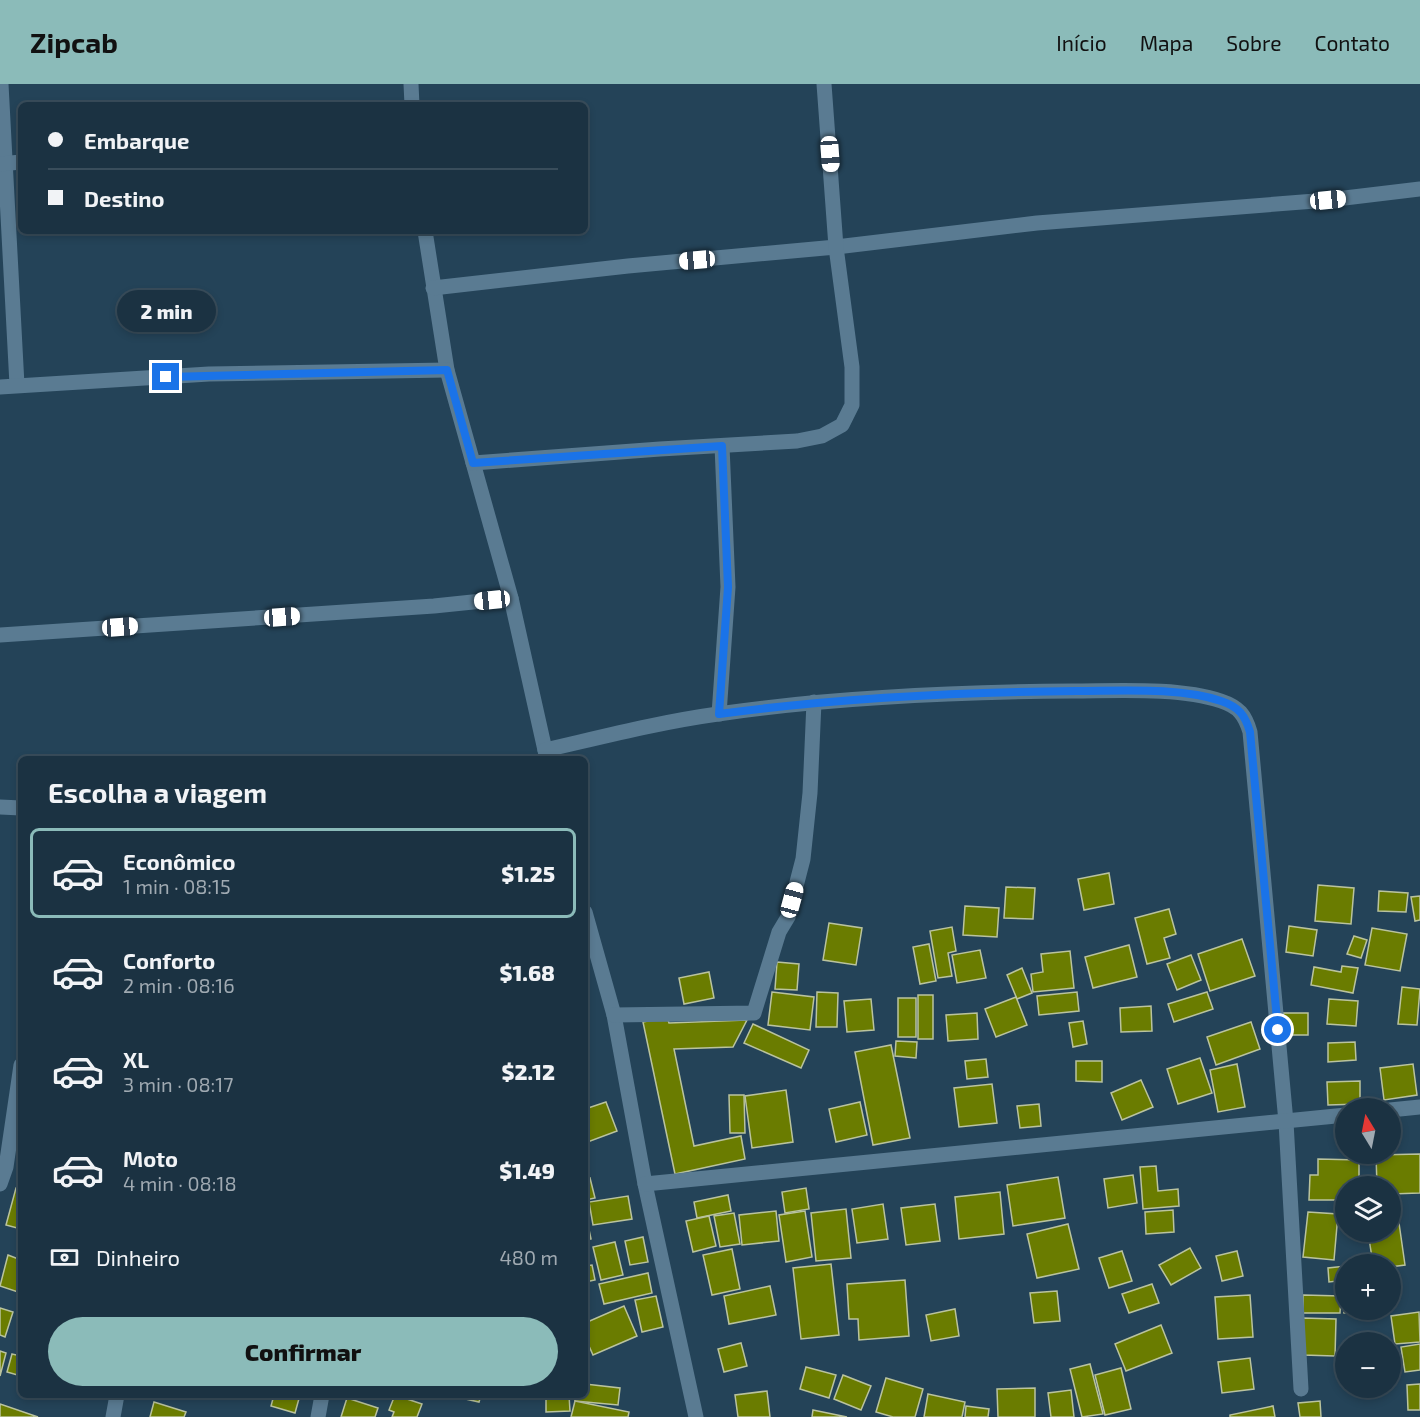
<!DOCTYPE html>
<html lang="pt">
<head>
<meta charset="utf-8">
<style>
  :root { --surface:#1b3242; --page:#243a49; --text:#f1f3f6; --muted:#a0aab2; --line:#394d5b; --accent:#8bbbb9 }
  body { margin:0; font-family:"Exo 2",sans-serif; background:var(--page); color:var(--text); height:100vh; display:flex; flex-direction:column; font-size:22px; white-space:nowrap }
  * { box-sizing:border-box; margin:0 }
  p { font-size:20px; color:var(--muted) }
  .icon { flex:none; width:33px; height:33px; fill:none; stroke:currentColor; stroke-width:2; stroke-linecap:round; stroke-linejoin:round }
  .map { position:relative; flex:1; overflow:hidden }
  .sheet { position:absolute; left:18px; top:672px; width:570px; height:642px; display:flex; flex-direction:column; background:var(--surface); border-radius:9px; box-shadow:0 3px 9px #0003,0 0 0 2px var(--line) }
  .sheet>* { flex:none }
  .guide { position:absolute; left:18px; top:18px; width:570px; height:132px; border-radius:9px; box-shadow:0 3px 9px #0003,0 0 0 2px var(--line); display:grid; align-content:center; height:132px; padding:0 30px; background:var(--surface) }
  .needle { width:39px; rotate:350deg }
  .tools { position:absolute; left:1335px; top:1014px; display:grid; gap:12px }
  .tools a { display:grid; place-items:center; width:66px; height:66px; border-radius:50%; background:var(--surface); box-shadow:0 3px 9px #0003,0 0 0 2px var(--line); font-size:30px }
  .end { position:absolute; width:27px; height:27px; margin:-14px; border:8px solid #1a73e8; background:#fff; box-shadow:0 0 0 3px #fff }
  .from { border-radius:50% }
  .bubble { position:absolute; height:42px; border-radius:21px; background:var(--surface); box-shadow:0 3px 9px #0003,0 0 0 2px var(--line); font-size:20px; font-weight:800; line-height:42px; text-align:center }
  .car { position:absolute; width:18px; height:36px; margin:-18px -9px; border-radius:8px; box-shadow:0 0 4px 2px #0007; background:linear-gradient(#fff 24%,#345 0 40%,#fff 0 76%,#345 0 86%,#fff 0) }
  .guide b { display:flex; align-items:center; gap:21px; height:57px; font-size:22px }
  .guide b+b { border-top:2px solid var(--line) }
  .guide i { width:15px; height:15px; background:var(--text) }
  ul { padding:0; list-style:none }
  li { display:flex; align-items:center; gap:18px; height:90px; margin:0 12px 9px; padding:0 18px; border:3px solid transparent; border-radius:9px }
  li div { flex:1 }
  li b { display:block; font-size:22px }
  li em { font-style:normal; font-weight:800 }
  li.on { border-color:var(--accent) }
  li>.icon { width:54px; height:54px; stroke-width:1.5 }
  h2 { padding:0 30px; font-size:27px; line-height:72px }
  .pay { display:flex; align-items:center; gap:15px; height:66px; padding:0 30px; font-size:22px }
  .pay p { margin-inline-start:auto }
  .primary-button { display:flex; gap:12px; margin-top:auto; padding:12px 30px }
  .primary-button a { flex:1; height:69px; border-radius:36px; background:var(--accent); color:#111; font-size:24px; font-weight:800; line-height:69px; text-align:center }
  header { display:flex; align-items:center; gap:36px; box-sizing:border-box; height:84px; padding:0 30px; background:var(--accent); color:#111 }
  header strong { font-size:28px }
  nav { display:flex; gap:33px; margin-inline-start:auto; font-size:21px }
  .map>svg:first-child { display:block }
  .building { fill:#6a7c00; stroke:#bac39e; stroke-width:1.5 }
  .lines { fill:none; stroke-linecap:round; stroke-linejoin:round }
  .street { stroke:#5a7b92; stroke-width:15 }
  .route { stroke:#1a73e8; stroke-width:8 }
</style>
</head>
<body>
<header>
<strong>Zipcab</strong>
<nav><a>Início</a><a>Mapa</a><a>Sobre</a><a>Contato</a></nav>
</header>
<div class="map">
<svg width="1420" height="1333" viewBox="0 0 1420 1333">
  <rect width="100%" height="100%" fill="#244358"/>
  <g class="building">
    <polygon points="1109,789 1114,820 1084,826 1078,795"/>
    <polygon points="1318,801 1354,804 1351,840 1315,837"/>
    <polygon points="1006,803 1035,804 1033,835 1004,834"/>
    <polygon points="1379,807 1408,809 1406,828 1378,827"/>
    <polygon points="1420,812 1420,836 1415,837 1411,813"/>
    <polygon points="965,822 999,824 997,853 963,851"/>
    <polygon points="1169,825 1176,850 1164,854 1170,874 1147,880 1135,834"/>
    <polygon points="829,839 862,844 856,881 823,876"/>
    <polygon points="1289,842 1317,846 1313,872 1286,868"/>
    <polygon points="952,843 956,867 948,869 952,892 938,894 930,847"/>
    <polygon points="1372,844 1407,850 1400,887 1365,881"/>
    <polygon points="1354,852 1367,856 1361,874 1347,870"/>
    <polygon points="1242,855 1255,892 1210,907 1198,870"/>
    <polygon points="929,860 936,897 920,900 913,863"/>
    <polygon points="1129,861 1137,893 1093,904 1085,873"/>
    <polygon points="980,866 986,894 957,899 952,871"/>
    <polygon points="1070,867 1074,904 1033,908 1031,890 1043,888 1041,870"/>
    <polygon points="1191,871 1201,896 1177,906 1167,880"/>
    <polygon points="777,878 799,880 797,906 775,905"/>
    <polygon points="1342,882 1358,884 1353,909 1311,901 1314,883 1341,888"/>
    <polygon points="1022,884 1032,909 1017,915 1007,891"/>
    <polygon points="709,888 714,914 684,920 679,894"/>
    <polygon points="1402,903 1420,905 1417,941 1398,940"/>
    <polygon points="772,908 814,913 810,946 768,941"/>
    <polygon points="817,908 838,909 837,943 816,943"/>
    <polygon points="1077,908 1079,927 1039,931 1037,912"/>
    <polygon points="1207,908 1213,925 1174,938 1168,920"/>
    <rect x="918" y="911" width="15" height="44"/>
    <polygon points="1016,913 1027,941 996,953 985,925"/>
    <rect x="898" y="914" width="18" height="39"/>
    <polygon points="871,915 874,946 847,948 844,917"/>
    <polygon points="1329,915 1358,917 1356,942 1327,940"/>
    <polygon points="1151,922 1152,947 1121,948 1120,924"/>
    <polygon points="977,929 978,955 948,957 946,931"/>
    <rect x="1283" y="929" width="25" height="22"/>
    <polygon points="667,933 669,939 747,936 733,963 674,965 694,1062 741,1052 745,1075 675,1090 643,938"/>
    <polygon points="1083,937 1087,960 1073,963 1069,939"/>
    <polygon points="1251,938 1260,965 1216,981 1207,953"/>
    <polygon points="753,940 809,966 801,984 744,959"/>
    <polygon points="896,957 917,958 916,974 895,972"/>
    <polygon points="1355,958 1356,976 1328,978 1328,959"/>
    <polygon points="891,961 910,1054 873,1061 855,968"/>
    <polygon points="1200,974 1212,1009 1178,1020 1167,985"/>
    <polygon points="986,975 988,993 967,995 965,977"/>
    <polygon points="1076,977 1102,977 1102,998 1076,997"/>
    <polygon points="1237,980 1245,1023 1218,1028 1210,986"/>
    <polygon points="1413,980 1417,1011 1384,1016 1380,984"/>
    <polygon points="1141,996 1153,1023 1122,1036 1111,1009"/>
    <polygon points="1360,997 1360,1020 1328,1021 1327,998"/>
    <polygon points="992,1000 997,1039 959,1043 954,1004"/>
    <polygon points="786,1006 793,1058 752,1064 745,1012"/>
    <polygon points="729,1011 744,1011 745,1049 730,1049"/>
    <polygon points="606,1018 617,1047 585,1059 585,1025"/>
    <polygon points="860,1018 867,1051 836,1058 829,1025"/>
    <polygon points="1039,1020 1041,1042 1020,1044 1017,1022"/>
    <polygon points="1420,1070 1420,1109 1390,1110 1390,1102 1377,1102 1376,1071"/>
    <polygon points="1318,1075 1359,1076 1359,1102 1346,1102 1346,1116 1309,1116 1310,1091 1318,1091"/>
    <polygon points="1156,1082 1158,1107 1178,1105 1179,1122 1143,1125 1140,1083"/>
    <polygon points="1133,1091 1137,1119 1108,1124 1104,1095"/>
    <polygon points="1058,1093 1065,1134 1013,1142 1007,1101"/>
    <polygon points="590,1094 595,1114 585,1116 585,1095"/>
    <polygon points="16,1104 21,1105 21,1145 6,1141"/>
    <polygon points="806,1104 809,1125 785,1129 782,1108"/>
    <polygon points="1000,1108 1004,1150 959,1155 955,1113"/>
    <polygon points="728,1111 731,1127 697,1134 694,1118"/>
    <polygon points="628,1112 632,1135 593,1141 589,1118"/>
    <polygon points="883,1120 888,1155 857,1159 852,1125"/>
    <polygon points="935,1120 940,1157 906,1161 901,1124"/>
    <polygon points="846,1125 851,1174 816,1177 811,1129"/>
    <polygon points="1397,1125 1405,1181 1390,1183 1390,1180 1373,1180 1368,1148 1390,1148 1390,1126"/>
    <polygon points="1173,1126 1174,1148 1146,1150 1145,1128"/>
    <polygon points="585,1127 591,1155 585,1156"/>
    <polygon points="776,1127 779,1157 742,1161 739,1131"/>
    <polygon points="805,1127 812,1173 786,1178 779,1131"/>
    <polygon points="1308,1128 1338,1130 1334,1176 1303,1173"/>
    <polygon points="734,1129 740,1160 720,1163 714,1132"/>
    <polygon points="709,1132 716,1162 693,1168 686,1137"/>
    <polygon points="1068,1140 1079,1185 1037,1194 1027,1150"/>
    <polygon points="643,1153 648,1178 630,1181 625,1157"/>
    <polygon points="615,1158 623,1191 601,1196 593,1163"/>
    <polygon points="1190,1164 1201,1184 1171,1201 1159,1181"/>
    <polygon points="732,1165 740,1205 712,1211 703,1171"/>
    <polygon points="1122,1167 1132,1197 1109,1204 1099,1174"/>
    <polygon points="1237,1167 1243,1192 1222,1197 1216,1172"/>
    <polygon points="8,1171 21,1176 21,1209 0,1202"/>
    <polygon points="831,1180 839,1251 801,1255 793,1184"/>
    <polygon points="592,1181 595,1196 585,1198 585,1182"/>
    <polygon points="1346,1182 1346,1196 1329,1198 1328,1184"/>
    <polygon points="648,1189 652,1209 604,1220 599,1200"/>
    <polygon points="905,1196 909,1252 859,1256 858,1235 849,1235 847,1200"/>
    <polygon points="1152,1200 1159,1219 1129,1229 1122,1210"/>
    <polygon points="770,1202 776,1231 729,1240 724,1212"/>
    <polygon points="1057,1207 1060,1237 1034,1239 1030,1209"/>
    <polygon points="1250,1211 1253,1253 1218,1255 1215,1213"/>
    <polygon points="1303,1211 1341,1212 1340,1229 1303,1229"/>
    <polygon points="656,1212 663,1243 642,1248 635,1216"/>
    <polygon points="1346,1213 1346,1226 1370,1226 1344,1229 1342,1214"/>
    <polygon points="624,1222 637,1252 593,1271 585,1253 585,1239"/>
    <polygon points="0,1224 13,1228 5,1253 0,1251"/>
    <polygon points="955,1225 959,1252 931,1257 926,1231"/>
    <polygon points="1419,1228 1420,1258 1395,1260 1391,1232"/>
    <polygon points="1303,1234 1336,1235 1335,1272 1303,1271"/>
    <polygon points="1161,1241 1172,1269 1126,1287 1115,1260"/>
    <polygon points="741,1259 747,1282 724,1288 718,1265"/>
    <polygon points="1420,1260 1420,1286 1405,1288 1401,1263"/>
    <polygon points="1394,1264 1398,1287 1390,1288 1390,1265"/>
    <polygon points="0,1267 6,1269 0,1292"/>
    <polygon points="12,1270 21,1272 21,1292 7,1288"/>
    <polygon points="1250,1274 1254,1305 1222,1309 1218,1278"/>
    <polygon points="1090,1280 1103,1330 1082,1333 1070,1285"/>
    <polygon points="806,1283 836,1291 829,1314 800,1305"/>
    <polygon points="1121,1284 1131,1325 1105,1331 1095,1291"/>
    <polygon points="843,1291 871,1302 861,1326 834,1315"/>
    <polygon points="886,1294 923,1305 915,1333 893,1333 876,1328"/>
    <polygon points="585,1300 620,1304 618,1321 575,1317 576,1311 585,1311"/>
    <polygon points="1420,1300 1420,1326 1408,1326 1407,1301"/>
    <polygon points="1035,1304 1035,1333 998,1333 997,1305"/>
    <polygon points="1071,1306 1074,1333 1051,1333 1048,1309"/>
    <polygon points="767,1307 770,1333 738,1333 735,1311"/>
    <polygon points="928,1310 965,1318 962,1333 924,1333"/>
    <polygon points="274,1311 300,1311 295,1329 271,1322"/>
    <polygon points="395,1311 422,1320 417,1333 392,1333 394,1328 389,1326"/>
    <polygon points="448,1311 481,1311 479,1318"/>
    <polygon points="546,1311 569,1311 570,1327 546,1328"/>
    <polygon points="347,1314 378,1324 375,1333 341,1333"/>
    <polygon points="575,1317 629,1328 628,1333 571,1333"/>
    <polygon points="1320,1317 1321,1333 1300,1333 1298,1319"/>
    <polygon points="154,1318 186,1328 184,1333 150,1333"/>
    <polygon points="0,1320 38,1333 0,1333"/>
    <polygon points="966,1322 989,1325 988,1333 965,1333"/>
    <polygon points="1273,1322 1275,1333 1230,1333 1230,1331"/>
    <polygon points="813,1326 847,1333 812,1333"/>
  </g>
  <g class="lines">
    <g class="street">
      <polyline points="1,0 17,301"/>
      <polyline points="411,0 412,21"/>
      <polyline points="0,80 21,78"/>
      <polyline points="425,147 447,286 511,514 547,675"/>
      <polyline points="433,204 628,182 836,163 1037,139 1328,116 1420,105"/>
      <polyline points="0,303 209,290 447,286"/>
      <polyline points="473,379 660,365 797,357 822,352 842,341 852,321 852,283 836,163 824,0"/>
      <polyline points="0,551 434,522 511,514"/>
      <polyline points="719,630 728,503 722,362"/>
      <path d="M545,666C602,653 660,638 718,630C835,613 954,608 1072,607C1116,607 1179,603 1221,617C1239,623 1245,631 1250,648L1286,1038L1301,1305"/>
      <polyline points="0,723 21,724"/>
      <polyline points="585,828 614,931 645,1100 696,1333"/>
      <polyline points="614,931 754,929 779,848 788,833 803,775 810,709 814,618"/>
      <polyline points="1390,1026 1420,1023"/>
      <polyline points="0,1100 6,1083 21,981"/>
      <polyline points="645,1100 1346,1031"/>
      <polyline points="113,1333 117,1311"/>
      <polyline points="318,1333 322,1311"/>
    </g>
  </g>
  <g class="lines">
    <path class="route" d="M166,293L447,286L473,379L722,362L728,503L719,630C837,614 957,608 1077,607C1121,607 1179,603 1221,617C1239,623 1245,631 1250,648L1278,946"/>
  </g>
</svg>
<div class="tools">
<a><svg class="needle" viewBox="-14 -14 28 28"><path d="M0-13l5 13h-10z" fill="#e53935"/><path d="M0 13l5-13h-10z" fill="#a0aab2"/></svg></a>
<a><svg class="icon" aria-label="layers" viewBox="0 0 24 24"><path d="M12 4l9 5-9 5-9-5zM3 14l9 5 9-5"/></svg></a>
<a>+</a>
<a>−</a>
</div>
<i class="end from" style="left:1278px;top:946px"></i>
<i class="end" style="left:166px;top:293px"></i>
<div class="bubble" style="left:117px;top:206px;width:99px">2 min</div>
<i class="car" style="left:830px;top:70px;rotate:176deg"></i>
<i class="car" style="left:1328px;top:116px;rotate:84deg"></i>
<i class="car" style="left:697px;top:176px;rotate:265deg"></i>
<i class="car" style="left:492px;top:516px;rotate:264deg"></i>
<i class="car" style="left:282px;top:533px;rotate:86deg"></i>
<i class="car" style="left:120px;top:543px;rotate:86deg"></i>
<i class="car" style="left:792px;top:816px;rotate:15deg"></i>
<div class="guide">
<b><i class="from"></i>Embarque</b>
<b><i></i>Destino</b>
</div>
<section class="sheet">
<h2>Escolha a viagem</h2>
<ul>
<li class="on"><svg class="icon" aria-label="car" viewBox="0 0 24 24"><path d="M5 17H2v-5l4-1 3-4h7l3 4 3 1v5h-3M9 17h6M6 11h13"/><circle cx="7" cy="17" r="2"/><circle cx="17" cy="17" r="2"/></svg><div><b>Econômico</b><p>1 min · 08:15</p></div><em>$1.25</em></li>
<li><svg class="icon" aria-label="car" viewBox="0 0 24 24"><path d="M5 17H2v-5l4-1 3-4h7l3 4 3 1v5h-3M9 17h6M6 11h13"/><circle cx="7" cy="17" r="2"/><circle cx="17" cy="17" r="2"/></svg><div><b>Conforto</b><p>2 min · 08:16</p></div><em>$1.68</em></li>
<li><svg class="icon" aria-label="car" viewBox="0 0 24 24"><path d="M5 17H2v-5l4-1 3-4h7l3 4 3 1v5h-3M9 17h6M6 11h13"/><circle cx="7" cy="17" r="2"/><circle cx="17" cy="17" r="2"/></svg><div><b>XL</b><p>3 min · 08:17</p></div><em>$2.12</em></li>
<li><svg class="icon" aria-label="car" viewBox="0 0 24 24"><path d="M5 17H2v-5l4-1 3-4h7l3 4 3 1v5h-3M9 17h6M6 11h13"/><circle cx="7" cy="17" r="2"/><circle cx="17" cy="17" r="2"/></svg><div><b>Moto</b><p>4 min · 08:18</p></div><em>$1.49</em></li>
</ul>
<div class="pay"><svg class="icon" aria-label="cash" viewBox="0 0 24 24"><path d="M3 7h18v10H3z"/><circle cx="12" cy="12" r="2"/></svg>Dinheiro<p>480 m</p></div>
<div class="primary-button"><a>Confirmar</a></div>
</section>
</div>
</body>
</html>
